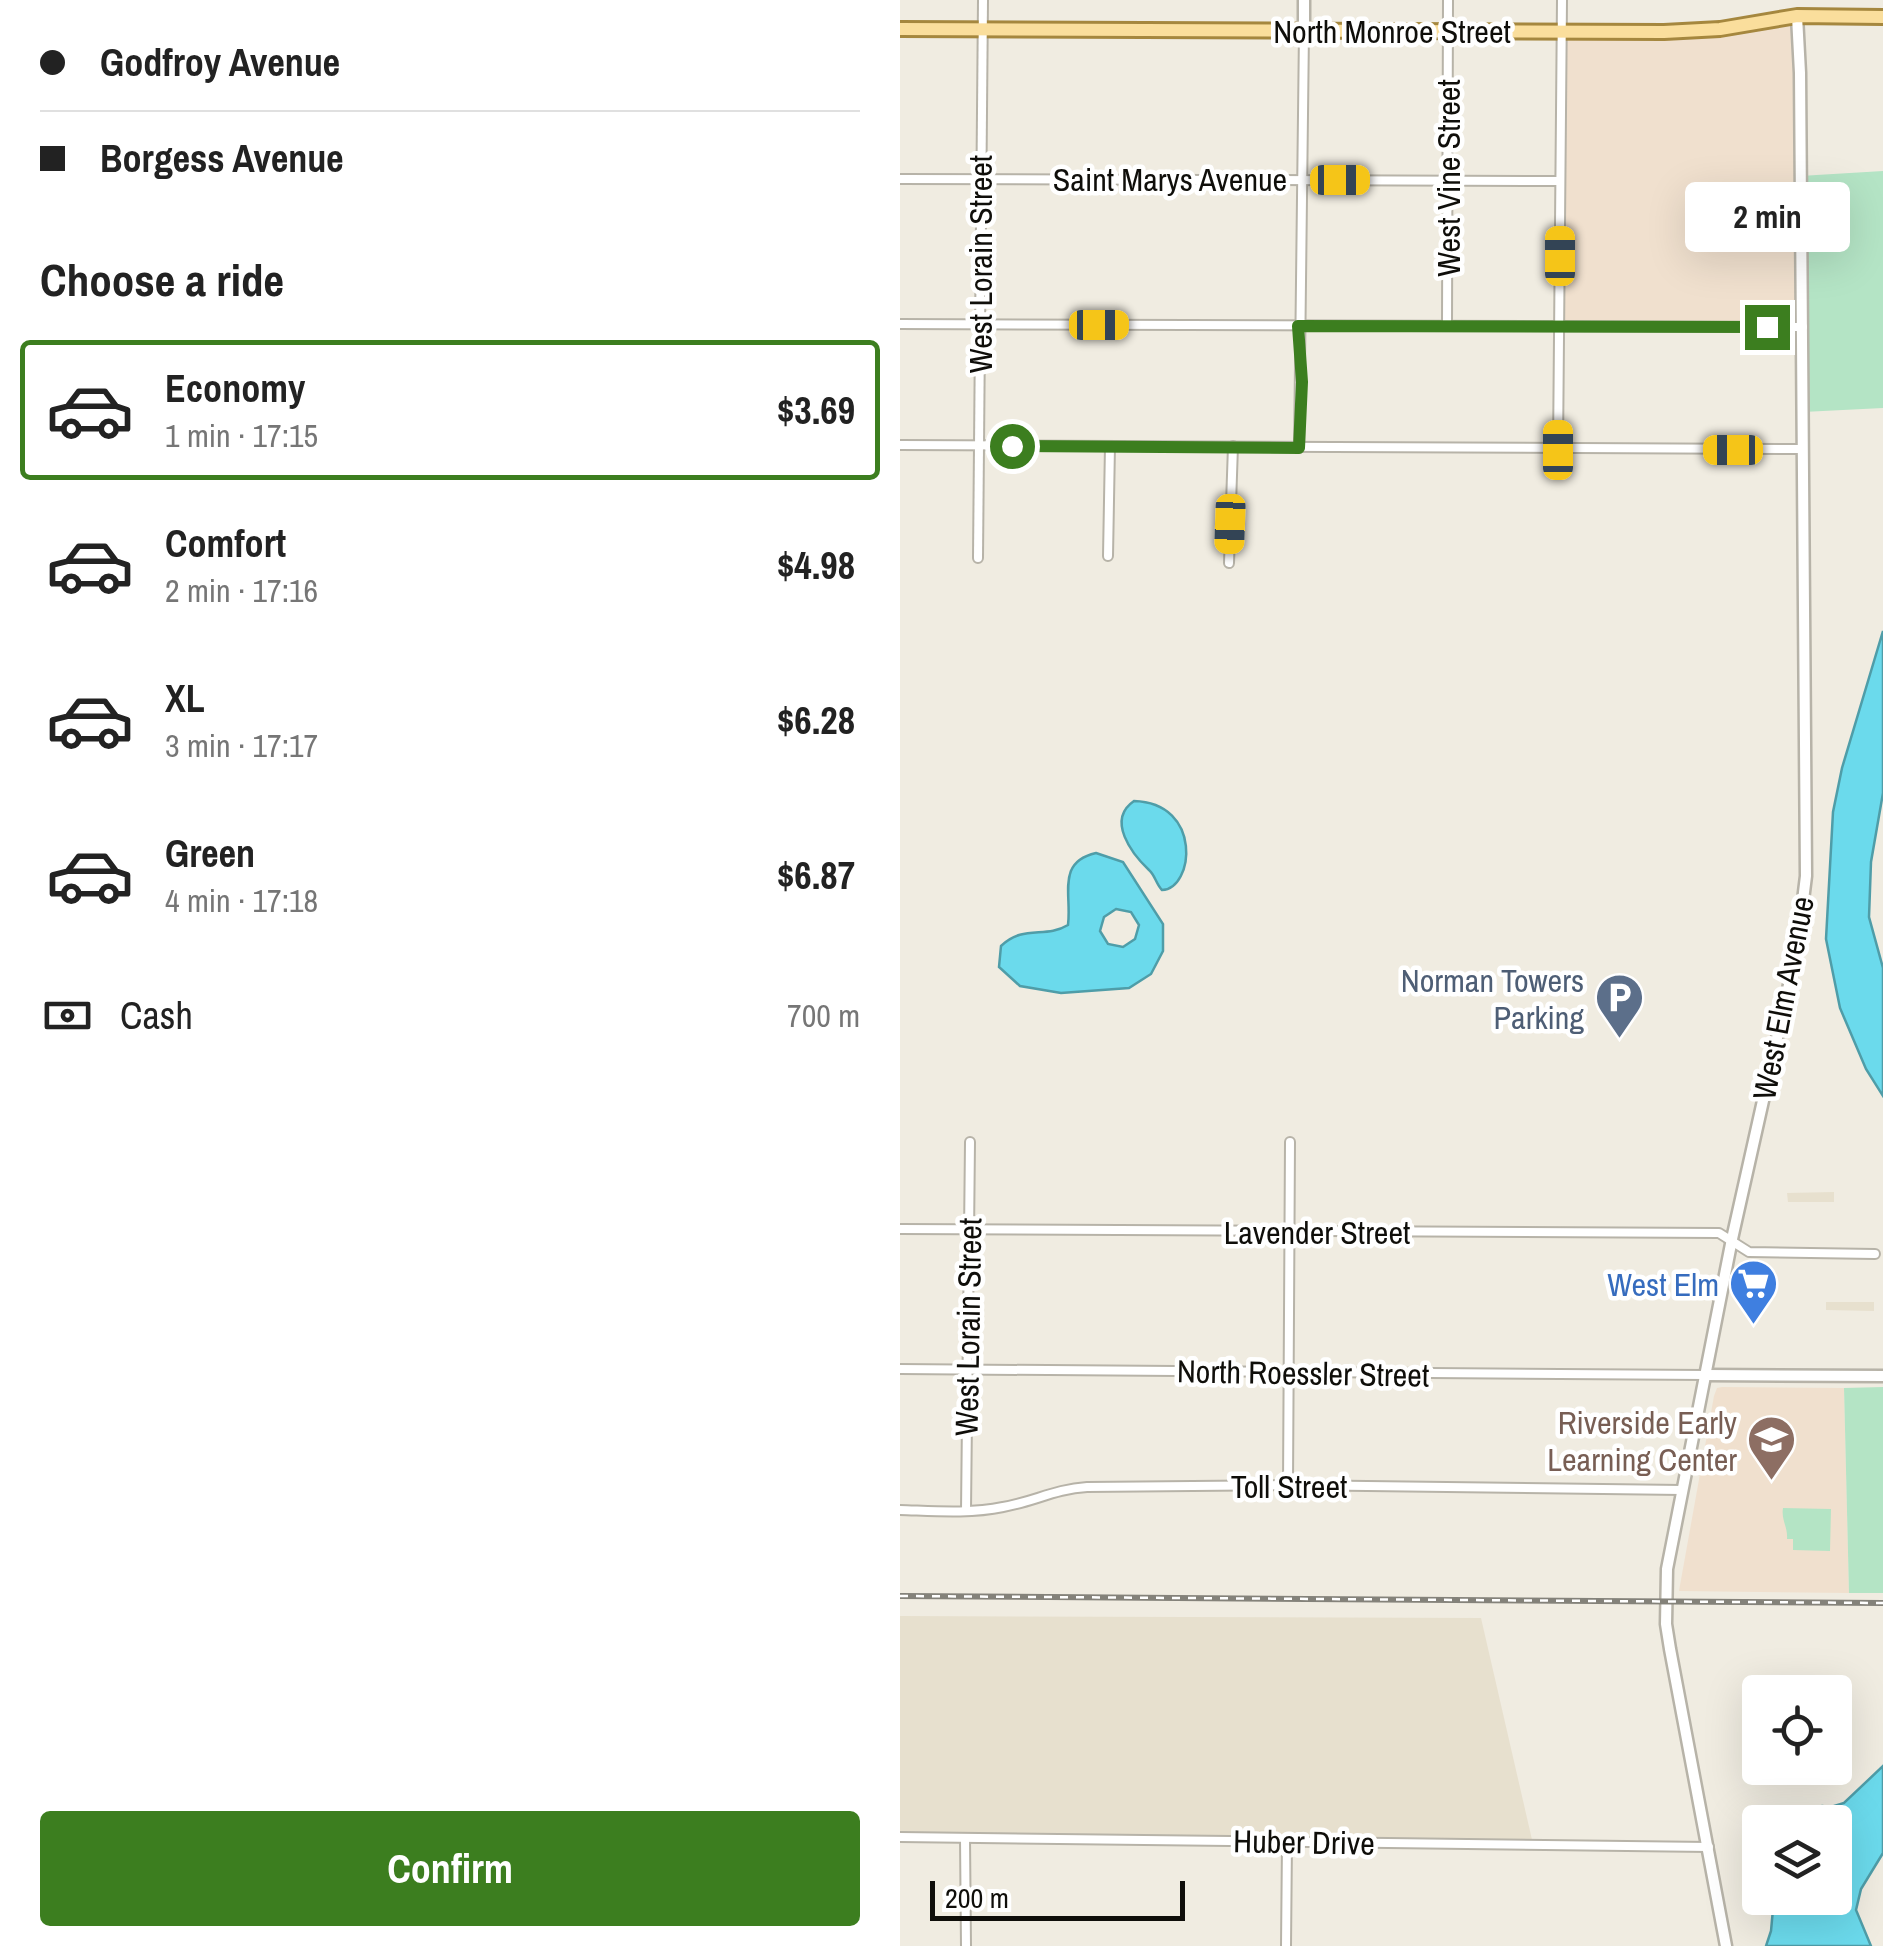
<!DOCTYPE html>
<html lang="en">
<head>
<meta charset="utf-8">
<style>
  :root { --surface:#fff; --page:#f6f6f6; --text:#222; --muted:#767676; --line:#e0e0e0; --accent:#3c7e1f }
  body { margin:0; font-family:"Archivo Narrow",sans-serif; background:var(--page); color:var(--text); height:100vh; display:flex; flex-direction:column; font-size:38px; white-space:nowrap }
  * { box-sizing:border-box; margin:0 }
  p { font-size:32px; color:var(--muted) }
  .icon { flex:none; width:55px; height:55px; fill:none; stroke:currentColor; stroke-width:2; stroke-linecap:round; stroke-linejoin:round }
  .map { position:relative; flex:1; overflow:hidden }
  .side { display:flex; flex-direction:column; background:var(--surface); width:900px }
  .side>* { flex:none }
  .top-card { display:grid; align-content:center; height:220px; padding:0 40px; background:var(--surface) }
  .controls { position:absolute; left:842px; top:1675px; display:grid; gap:20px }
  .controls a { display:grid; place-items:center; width:110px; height:110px; border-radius:10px; background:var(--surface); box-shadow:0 10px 40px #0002; font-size:50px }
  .scale { position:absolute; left:30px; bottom:25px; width:255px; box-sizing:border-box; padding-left:10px; border:5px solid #0f0e0a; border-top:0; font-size:28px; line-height:35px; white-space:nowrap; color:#0f0e0a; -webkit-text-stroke:8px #fff; paint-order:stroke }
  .end { position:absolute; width:45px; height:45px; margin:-22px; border:12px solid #3c7e1f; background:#fff; box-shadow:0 0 0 5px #fff }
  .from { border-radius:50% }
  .bubble { position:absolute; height:70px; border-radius:10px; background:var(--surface); box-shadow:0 10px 40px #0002; font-size:32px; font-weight:700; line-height:70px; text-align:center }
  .car { position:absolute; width:30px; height:60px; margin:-30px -15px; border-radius:12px; box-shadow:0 0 8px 2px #0007; background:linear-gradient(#f5c518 24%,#345 0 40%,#f5c518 0 76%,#345 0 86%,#f5c518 0) }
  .top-card b { display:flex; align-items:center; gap:35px; height:95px; font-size:38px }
  .top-card b+b { border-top:2px solid var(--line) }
  .top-card i { width:25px; height:25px; background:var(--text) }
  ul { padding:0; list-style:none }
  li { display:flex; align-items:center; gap:30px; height:140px; margin:0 20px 15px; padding:0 20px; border:5px solid transparent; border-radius:10px }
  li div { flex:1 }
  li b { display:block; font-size:38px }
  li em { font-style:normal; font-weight:700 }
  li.active { border-color:var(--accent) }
  li>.icon { width:90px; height:90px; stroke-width:1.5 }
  h2 { padding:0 40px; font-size:45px; line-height:120px }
  .pay { display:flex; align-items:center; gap:25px; height:110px; padding:0 40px; font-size:38px }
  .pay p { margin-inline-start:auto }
  .action { display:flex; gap:20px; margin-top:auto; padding:20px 40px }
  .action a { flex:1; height:115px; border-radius:10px; background:var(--accent); color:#fff; font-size:40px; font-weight:700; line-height:115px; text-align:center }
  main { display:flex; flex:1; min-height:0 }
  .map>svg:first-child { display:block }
  .built { fill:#e7e0ce }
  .education { fill:#f0e0ce }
  .green { fill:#b4e4c5 }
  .water { fill:#6bdaec; stroke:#4f9da8; stroke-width:2.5; fill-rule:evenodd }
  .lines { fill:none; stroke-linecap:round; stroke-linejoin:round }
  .minor-casing { stroke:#b7b3a8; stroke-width:12 }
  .tertiary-casing { stroke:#b7b3a8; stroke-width:15 }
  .primary-casing { stroke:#a5873e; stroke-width:18 }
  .minor { stroke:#fff; stroke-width:8 }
  .tertiary { stroke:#fff; stroke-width:10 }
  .primary { stroke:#fade9c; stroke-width:12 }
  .rail-casing { stroke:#84827a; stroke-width:6 }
  .rail { stroke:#fff; stroke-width:2.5; stroke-dasharray:8; stroke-linecap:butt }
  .route { stroke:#3c7e1f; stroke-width:12 }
  .labels { text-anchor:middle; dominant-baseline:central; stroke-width:9; stroke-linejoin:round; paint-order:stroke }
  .street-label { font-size:32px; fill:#0f0e0a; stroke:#fff }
  .service-label { font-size:32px; fill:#4e5e75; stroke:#fff; text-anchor:end }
  .shop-label { font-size:32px; fill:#366cbe; stroke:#fff; text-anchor:end }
  .education-label { font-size:32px; fill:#785e54; stroke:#fff; text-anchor:end }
</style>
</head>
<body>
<main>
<section class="side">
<div class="top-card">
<b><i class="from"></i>Godfroy Avenue</b>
<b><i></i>Borgess Avenue</b>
</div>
<h2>Choose a ride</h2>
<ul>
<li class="active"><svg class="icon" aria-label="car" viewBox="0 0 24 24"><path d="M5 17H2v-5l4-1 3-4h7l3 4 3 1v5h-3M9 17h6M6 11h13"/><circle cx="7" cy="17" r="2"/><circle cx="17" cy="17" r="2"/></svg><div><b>Economy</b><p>1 min · 17:15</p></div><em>$3.69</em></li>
<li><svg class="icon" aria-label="car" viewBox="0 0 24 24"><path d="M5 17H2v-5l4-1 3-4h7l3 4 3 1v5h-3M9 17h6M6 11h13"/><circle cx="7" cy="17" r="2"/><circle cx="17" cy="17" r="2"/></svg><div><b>Comfort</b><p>2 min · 17:16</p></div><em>$4.98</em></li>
<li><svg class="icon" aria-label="car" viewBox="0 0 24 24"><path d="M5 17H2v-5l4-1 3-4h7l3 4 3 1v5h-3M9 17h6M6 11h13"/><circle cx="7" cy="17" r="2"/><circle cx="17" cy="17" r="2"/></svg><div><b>XL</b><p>3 min · 17:17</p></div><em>$6.28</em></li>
<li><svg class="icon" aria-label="car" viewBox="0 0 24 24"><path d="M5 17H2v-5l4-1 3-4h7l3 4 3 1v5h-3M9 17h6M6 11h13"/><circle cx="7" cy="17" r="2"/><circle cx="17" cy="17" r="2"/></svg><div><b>Green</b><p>4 min · 17:18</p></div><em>$6.87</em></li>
</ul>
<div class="pay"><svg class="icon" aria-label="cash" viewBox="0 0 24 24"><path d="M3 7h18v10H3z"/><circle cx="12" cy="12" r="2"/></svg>Cash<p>700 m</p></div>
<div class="action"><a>Confirm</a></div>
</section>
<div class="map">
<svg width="983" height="1946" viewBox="0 0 983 1946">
  <rect width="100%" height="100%" fill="#f0ece1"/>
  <g class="built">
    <polygon points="934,1192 934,1202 888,1202 887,1193"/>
    <polygon points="926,1302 974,1302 974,1311 926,1310"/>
    <polygon points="0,1616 581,1618 633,1844 0,1837"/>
  </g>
  <g class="education">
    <polygon points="897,16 903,327 659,326 661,31 764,32"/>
    <polygon points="822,1387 944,1388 949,1593 779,1591 814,1396 817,1388"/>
  </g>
  <g class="green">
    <polygon points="983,171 983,408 903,412 900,176"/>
    <polygon points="983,1387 983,1593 949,1593 944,1388"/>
    <path d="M883,1508L931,1509L930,1551L893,1550V1539H887C888,1527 881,1520 883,1508Z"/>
  </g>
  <g class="water">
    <polygon points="983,631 983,793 971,862 969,917 983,968 983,1096 966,1069 940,1008 926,939 933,812 942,768"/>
    <path d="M234,801C303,803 294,889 262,890C256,884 255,875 249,870C232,854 206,820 234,801Z"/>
    <path d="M196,853L223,862L263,924V951L251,974L229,988L161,993L120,986L99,967L101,946C124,924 145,939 168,925C172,895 156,862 196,853ZM216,909L231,912L239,925L235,939L223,947L208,944L200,931L204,917Z"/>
    <polygon points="983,1766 983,1853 961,1889 956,1910 971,1946 866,1946 871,1931 874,1898 935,1898 935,1822 914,1822 914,1810 922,1806 931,1807 944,1803"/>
  </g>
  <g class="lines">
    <defs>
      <g id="minor">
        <polyline points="0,179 660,181"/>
        <polyline points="0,324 903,327"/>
        <polyline points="547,324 548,0"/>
        <polyline points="0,445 903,449"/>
        <polyline points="399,448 404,31"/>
        <polyline points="658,450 662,0"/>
        <polyline points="208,556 210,446"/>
        <polyline points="78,558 83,0"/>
        <polyline points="329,563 333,446"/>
        <polyline points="0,1229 819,1233 849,1252 975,1254"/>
        <polyline points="0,1369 806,1375"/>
        <polyline points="388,1485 390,1142"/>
        <path d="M0,1510C34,1511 69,1514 103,1507C133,1502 155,1489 187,1487L388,1485L782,1490"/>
        <polyline points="66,1511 70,1142"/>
        <polyline points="0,1837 809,1847"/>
        <polyline points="65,1838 66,1946"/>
        <polyline points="386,1946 387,1842"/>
      </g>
      <g id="tertiary">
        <polyline points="404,31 404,0"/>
        <polyline points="806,1375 983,1376"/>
        <polyline points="826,1946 770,1649 766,1624 767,1569 832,1239 897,949 906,876 900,73 897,16"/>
      </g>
      <polyline id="primary" points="0,29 764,32 820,29 897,16 983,17"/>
    </defs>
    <use href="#minor" class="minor-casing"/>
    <use href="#tertiary" class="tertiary-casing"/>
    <use href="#primary" class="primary-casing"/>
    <use href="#minor" class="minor"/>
    <use href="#tertiary" class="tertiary"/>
    <use href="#primary" class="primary"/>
    <defs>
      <polyline id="rail" points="0,1596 983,1603"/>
    </defs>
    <use href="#rail" class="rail-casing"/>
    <use href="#rail" class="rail"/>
  </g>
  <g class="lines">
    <polyline class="route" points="112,446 399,448 402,382 398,326 867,327"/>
  </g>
  <defs>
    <symbol id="parking-pin" viewBox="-11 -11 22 30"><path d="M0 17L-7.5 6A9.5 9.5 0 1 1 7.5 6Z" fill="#5c6f8a" stroke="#fff"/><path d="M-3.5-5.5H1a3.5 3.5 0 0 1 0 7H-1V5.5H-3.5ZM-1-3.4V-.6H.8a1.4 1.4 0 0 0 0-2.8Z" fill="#fff"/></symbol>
    <symbol id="supermarket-pin" viewBox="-11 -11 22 30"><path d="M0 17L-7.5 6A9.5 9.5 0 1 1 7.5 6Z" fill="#3f7fe0" stroke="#fff"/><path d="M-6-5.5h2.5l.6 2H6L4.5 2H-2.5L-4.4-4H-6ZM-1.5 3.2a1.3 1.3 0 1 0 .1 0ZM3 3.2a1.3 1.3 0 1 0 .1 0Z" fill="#fff"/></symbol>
    <symbol id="school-pin" viewBox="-11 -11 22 30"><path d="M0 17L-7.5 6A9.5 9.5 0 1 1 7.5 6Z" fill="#8d6e63" stroke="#fff"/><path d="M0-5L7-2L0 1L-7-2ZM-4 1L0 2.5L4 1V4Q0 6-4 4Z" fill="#fff"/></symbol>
  </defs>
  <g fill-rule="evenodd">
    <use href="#parking-pin" x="692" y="970" width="55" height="75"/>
    <use href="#supermarket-pin" x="826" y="1256" width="55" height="75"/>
    <use href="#school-pin" x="844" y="1412" width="55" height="75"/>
  </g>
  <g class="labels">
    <g class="street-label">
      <text x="492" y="31">North Monroe Street</text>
      <text transform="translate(548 178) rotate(-90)">West Vine Street</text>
      <text x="270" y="179">Saint Marys Avenue</text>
      <text transform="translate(80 264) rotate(-90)">West Lorain Street</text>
      <text transform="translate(883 998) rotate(-79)">West Elm Avenue</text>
      <text x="417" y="1232">Lavender Street</text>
      <text transform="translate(68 1327) rotate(-89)">West Lorain Street</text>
      <text transform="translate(403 1373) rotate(1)">North Roessler Street</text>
      <text x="389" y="1486">Toll Street</text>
      <text transform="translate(404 1842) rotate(1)">Huber Drive</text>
    </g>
    <g class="service-label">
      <text x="684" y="980">Norman Towers<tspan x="684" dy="37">Parking</tspan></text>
    </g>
    <g class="shop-label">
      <text x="819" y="1284">West Elm</text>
    </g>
    <g class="education-label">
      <text x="837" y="1422">Riverside Early<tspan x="837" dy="37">Learning Center</tspan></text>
    </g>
  </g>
</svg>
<div class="controls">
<a><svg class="icon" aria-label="locate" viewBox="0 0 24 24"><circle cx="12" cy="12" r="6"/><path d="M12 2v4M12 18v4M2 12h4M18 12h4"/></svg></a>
<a><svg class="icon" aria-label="layers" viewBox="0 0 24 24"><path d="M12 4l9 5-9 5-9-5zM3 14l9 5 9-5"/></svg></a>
</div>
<div class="scale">200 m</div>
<i class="end from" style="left:112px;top:446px"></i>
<i class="end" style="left:867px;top:327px"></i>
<div class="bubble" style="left:785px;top:182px;width:165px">2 min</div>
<i class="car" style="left:440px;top:180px;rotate:90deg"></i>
<i class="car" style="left:660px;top:256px;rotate:0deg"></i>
<i class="car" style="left:199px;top:325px;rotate:90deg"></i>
<i class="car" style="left:658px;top:450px;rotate:0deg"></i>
<i class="car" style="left:833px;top:450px;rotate:270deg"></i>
<i class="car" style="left:330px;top:524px;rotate:182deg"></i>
</div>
</main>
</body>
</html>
